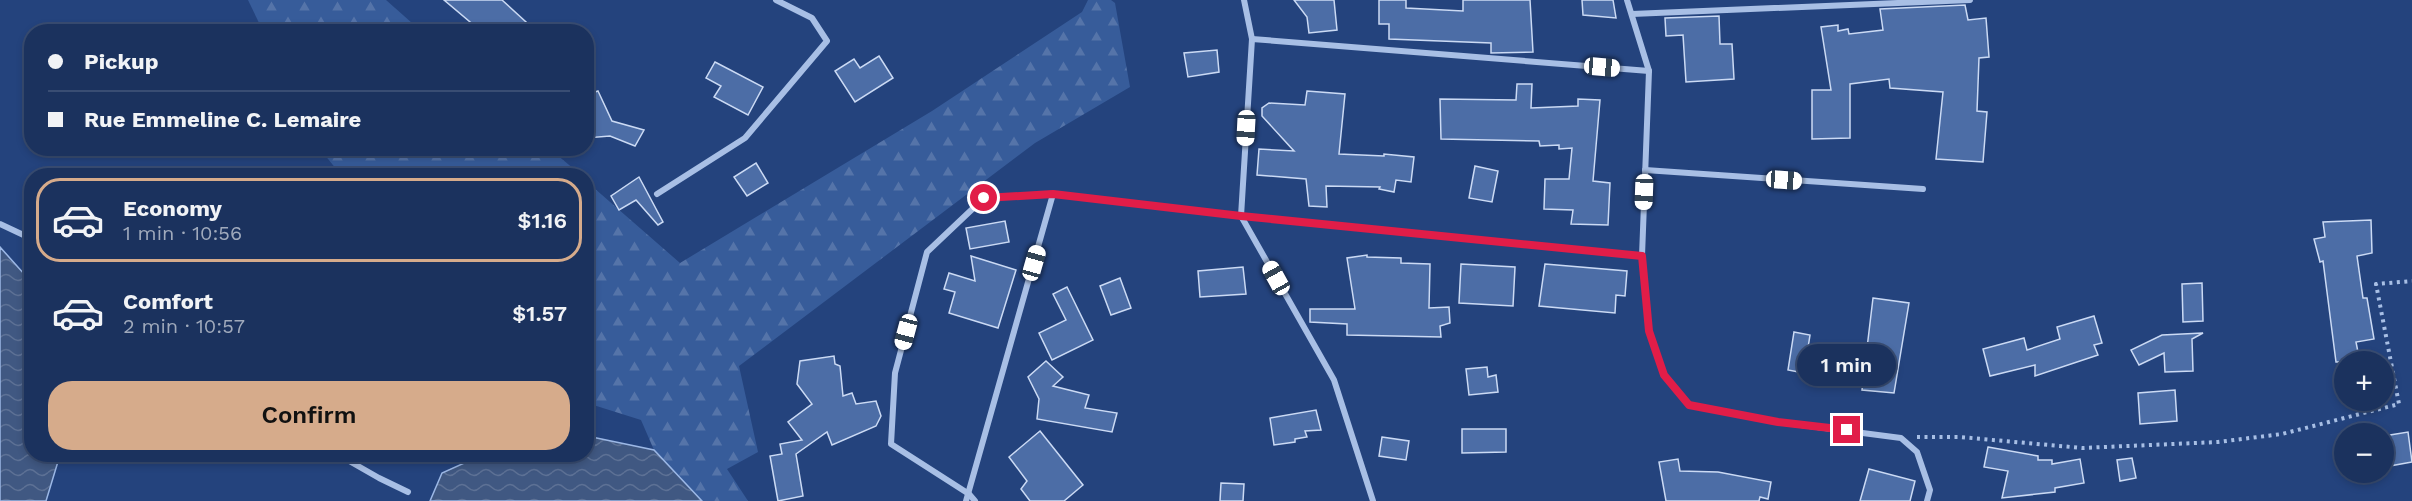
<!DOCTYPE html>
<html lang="en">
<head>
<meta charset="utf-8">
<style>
  :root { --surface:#1b325e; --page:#283e67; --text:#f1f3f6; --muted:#a0aabc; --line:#394d73; --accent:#d6ab8b }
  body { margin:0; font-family:"Work Sans",sans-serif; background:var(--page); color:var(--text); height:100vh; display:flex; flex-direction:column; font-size:22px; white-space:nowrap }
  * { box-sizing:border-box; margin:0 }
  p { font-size:20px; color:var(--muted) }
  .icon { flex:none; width:33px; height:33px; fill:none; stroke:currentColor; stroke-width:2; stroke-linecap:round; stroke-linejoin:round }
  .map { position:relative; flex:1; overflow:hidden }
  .panel { position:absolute; left:24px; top:168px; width:570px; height:294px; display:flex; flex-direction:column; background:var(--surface); border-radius:24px; box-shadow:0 3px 9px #0003,0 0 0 2px var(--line) }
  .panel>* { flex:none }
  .banner { position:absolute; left:24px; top:24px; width:570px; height:132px; border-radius:24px; box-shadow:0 3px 9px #0003,0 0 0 2px var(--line); display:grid; align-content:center; height:132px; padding:0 24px; background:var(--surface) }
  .buttons { position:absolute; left:2334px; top:351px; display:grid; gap:12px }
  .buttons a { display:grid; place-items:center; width:60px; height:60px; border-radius:50%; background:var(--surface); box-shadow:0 3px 9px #0003,0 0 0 2px var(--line); font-size:30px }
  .end { position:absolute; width:27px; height:27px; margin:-14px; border:8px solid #e11d48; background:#fff; box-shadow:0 0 0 3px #fff }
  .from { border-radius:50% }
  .bubble { position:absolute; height:42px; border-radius:21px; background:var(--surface); box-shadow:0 3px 9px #0003,0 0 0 2px var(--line); font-size:20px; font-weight:600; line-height:42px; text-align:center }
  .car { position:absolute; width:18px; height:36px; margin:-18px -9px; border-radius:8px; box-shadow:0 0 4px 2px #0007; background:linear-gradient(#fff 24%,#345 0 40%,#fff 0 76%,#345 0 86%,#fff 0) }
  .banner b { display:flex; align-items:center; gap:21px; height:57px; font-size:22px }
  .banner b+b { border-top:2px solid var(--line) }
  .banner i { width:15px; height:15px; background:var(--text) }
  ul { padding:10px 0 0; list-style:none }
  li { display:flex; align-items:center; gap:18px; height:84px; margin:0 12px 9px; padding:0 12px; border:3px solid transparent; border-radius:24px }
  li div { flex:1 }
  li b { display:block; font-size:22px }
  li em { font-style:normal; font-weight:600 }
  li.on { border-color:var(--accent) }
  li>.icon { width:54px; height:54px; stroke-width:1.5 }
  .button { display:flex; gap:12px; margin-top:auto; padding:12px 24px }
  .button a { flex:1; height:69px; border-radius:24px; background:var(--accent); color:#111; font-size:24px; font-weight:600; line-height:69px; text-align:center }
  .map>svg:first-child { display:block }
  .forest { fill:url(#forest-firs) }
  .water { fill:url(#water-waves); stroke:#9cb8e6; stroke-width:1.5 }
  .building { fill:#4c6da6; stroke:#cbdaf4; stroke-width:1.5 }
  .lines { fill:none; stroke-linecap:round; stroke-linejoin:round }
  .path { stroke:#a8bfe5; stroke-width:4; stroke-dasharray:3 4.5; stroke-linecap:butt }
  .street { stroke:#a8bfe5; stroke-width:6 }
  .route { stroke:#e11d48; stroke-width:8 }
</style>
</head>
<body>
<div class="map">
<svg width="2412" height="501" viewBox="0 0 2412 501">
  <defs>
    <pattern id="forest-firs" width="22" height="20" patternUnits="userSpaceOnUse" patternTransform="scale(1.5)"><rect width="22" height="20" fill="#375c9a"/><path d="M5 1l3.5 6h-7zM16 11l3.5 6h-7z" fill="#5574a9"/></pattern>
    <pattern id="water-waves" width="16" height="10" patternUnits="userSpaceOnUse" patternTransform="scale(1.5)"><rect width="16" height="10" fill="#405882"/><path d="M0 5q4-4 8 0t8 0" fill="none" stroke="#5d7195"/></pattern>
  </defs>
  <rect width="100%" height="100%" fill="#24437d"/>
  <g class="forest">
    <polygon points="248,0 386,0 421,31 263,31"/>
    <polygon points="1088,0 1111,0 1115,3 1130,87 1035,143 739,366 758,452 727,469 748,501 702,501 654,450 641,420 587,403 586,181 680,263 932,111 1082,12"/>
    <polygon points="320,149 550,149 581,175 341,175"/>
  </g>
  <g class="water">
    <polygon points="0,247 25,275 31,285 32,454 60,455 46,501 0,501"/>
    <polygon points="587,436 654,450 702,501 430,501 442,473 482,455 586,454"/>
  </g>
  <g class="building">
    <polygon points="444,0 502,0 537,32 482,32"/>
    <polygon points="1294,0 1334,0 1337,30 1309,33 1307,17"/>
    <polygon points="1379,0 1406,0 1406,8 1463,11 1463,0 1530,0 1533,52 1491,53 1491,43 1389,39 1389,24 1379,24"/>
    <polygon points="1582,0 1613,0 1616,18 1583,15"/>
    <polygon points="1965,5 1968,20 1986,18 1989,57 1979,58 1977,111 1987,112 1983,162 1936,159 1943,92 1890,88 1889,79 1850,84 1850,138 1812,139 1812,90 1831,90 1821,27 1838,25 1838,31 1848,29 1849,34 1883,30 1880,9"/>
    <polygon points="1719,16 1720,44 1732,44 1734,79 1686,82 1683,35 1666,36 1665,18"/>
    <polygon points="1217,50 1219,72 1188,77 1184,53"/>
    <polygon points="879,56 893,78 855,102 835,71 854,59 860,68"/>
    <polygon points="715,62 763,87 748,115 714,97 721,86 706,78"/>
    <polygon points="1517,84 1532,84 1531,108 1578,106 1578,99 1600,100 1593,181 1610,183 1608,225 1571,224 1573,210 1544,209 1545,179 1569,179 1572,148 1559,149 1559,145 1540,146 1539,141 1441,139 1440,99 1516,100"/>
    <polygon points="598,91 612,121 644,130 635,146 610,136 586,138 586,95"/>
    <polygon points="1307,91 1345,94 1339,154 1384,156 1384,154 1414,157 1411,182 1396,180 1394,192 1379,189 1380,187 1326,186 1327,207 1309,206 1306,179 1257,175 1259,149 1294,151 1262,116 1262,108 1269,103 1305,105"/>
    <polygon points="756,163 768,183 747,196 734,177"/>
    <polygon points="1475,166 1498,171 1492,202 1469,198"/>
    <polygon points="639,177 663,222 658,225 636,200 619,210 611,196"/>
    <polygon points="2371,220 2372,253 2357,256 2363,298 2367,298 2374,339 2356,342 2359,357 2348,362 2336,362 2323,261 2320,262 2314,239 2325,237 2323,222"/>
    <polygon points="1005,221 1009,242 970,249 966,228"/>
    <polygon points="1367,255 1367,257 1401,258 1401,263 1430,264 1429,308 1449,307 1450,323 1440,326 1441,337 1347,335 1347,324 1310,322 1310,309 1355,309 1347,258"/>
    <polygon points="971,256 1016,270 998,328 949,313 955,292 944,289 949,273 975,281"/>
    <polygon points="1461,264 1515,267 1513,306 1459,303"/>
    <polygon points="1545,264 1627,271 1625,296 1616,295 1615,313 1539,306"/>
    <polygon points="1243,267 1246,294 1200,297 1198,271"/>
    <polygon points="1120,278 1131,308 1111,315 1100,286"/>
    <polygon points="2202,283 2203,321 2183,322 2182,284"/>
    <polygon points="1067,287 1093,340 1052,360 1039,333 1066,320 1053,294"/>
    <polygon points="1873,298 1909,303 1894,393 1862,390"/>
    <polygon points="2094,316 2102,343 2094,345 2098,355 2035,376 2035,365 1990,376 1983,349 2024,338 2027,350 2060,339 2057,327"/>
    <polygon points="1794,332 1810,335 1804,373 1788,370"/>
    <polygon points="2203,333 2192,339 2193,371 2165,372 2164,353 2139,365 2131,350 2162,335"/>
    <polygon points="834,356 835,364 840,366 843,396 852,393 856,404 876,401 881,416 876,426 832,445 827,432 796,454 803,496 778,501 770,456 782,454 780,444 802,440 788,422 812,404 797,384 800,361"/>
    <polygon points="1046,361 1063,377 1053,386 1089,395 1085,408 1117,413 1112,432 1037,419 1039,399 1028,377"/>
    <polygon points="1487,367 1488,377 1496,375 1498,392 1469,395 1466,369"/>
    <polygon points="2175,390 2177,421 2140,424 2138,393"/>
    <polygon points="1316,410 1321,430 1305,431 1307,437 1295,439 1295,442 1274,445 1270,418"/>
    <polygon points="1462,429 1506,429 1506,452 1462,453"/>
    <polygon points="1040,431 1083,485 1064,501 1030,501 1021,489 1027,481 1009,457"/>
    <polygon points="2408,432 2412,462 2384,467 2384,436"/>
    <polygon points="1382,437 1409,441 1406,460 1379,456"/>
    <polygon points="1988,447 2038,456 2038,460 2052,460 2052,464 2080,459 2084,483 2055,488 2055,492 2002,498 2008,471 1984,467"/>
    <polygon points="2132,458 2136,478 2120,481 2117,460"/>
    <polygon points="1678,459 1680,471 1718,472 1771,482 1768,499 1760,497 1759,501 1666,501 1659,462"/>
    <polygon points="1869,469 1915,481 1910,501 1860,501"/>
    <polygon points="1221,483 1244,484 1243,501 1220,501"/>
  </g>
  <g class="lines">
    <polyline class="path" points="1917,437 1960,437 2082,448 2218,442 2282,434 2399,404 2376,284 2412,281"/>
    <g class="street">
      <polyline points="1244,0 1252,39 1241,216 1334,380 1373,501"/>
      <polyline points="1627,0 1649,71 1642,256 1649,331 1664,375 1689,405 1778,422 1901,438 1917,452 1930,490 1927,501"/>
      <polyline points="1632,14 1970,0"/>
      <polyline points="1252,39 1649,71"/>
      <polyline points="1645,170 1923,189"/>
      <polyline points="657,194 745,138 827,41 812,18 776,0"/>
      <polyline points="0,224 32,239"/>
      <polyline points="322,454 344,458 379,478 408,492"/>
      <polyline points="966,501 1053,194 1241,216 1642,256"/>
      <polyline points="975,501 969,494 891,444 895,373 927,252 984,198 1053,194"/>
    </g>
  </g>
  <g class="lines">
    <polyline class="route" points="984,198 1053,194 1241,216 1642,256 1649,331 1664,375 1689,405 1778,422 1847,430"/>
  </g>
</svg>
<div class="buttons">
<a>+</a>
<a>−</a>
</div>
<i class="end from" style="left:984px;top:198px"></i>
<i class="end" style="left:1847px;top:430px"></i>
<div class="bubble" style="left:1797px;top:344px;width:99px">1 min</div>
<i class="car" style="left:1602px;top:67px;rotate:95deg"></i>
<i class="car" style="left:1246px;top:128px;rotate:183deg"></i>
<i class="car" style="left:1784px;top:180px;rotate:94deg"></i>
<i class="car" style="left:1644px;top:192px;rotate:182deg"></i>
<i class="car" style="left:1034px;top:263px;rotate:16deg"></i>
<i class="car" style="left:1276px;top:278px;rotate:331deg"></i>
<i class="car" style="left:906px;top:332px;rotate:195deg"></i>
<div class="banner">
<b><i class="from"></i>Pickup</b>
<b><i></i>Rue Emmeline C. Lemaire</b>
</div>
<section class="panel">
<ul>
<li class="on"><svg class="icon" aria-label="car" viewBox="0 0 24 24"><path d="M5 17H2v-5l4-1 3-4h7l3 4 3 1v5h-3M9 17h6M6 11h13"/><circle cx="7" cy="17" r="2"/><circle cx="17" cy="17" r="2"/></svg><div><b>Economy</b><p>1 min · 10:56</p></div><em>$1.16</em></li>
<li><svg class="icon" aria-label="car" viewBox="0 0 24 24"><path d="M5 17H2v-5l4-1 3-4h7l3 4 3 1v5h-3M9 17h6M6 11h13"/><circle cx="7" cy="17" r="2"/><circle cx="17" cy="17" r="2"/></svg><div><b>Comfort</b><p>2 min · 10:57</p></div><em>$1.57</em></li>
</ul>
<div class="button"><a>Confirm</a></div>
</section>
</div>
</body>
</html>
